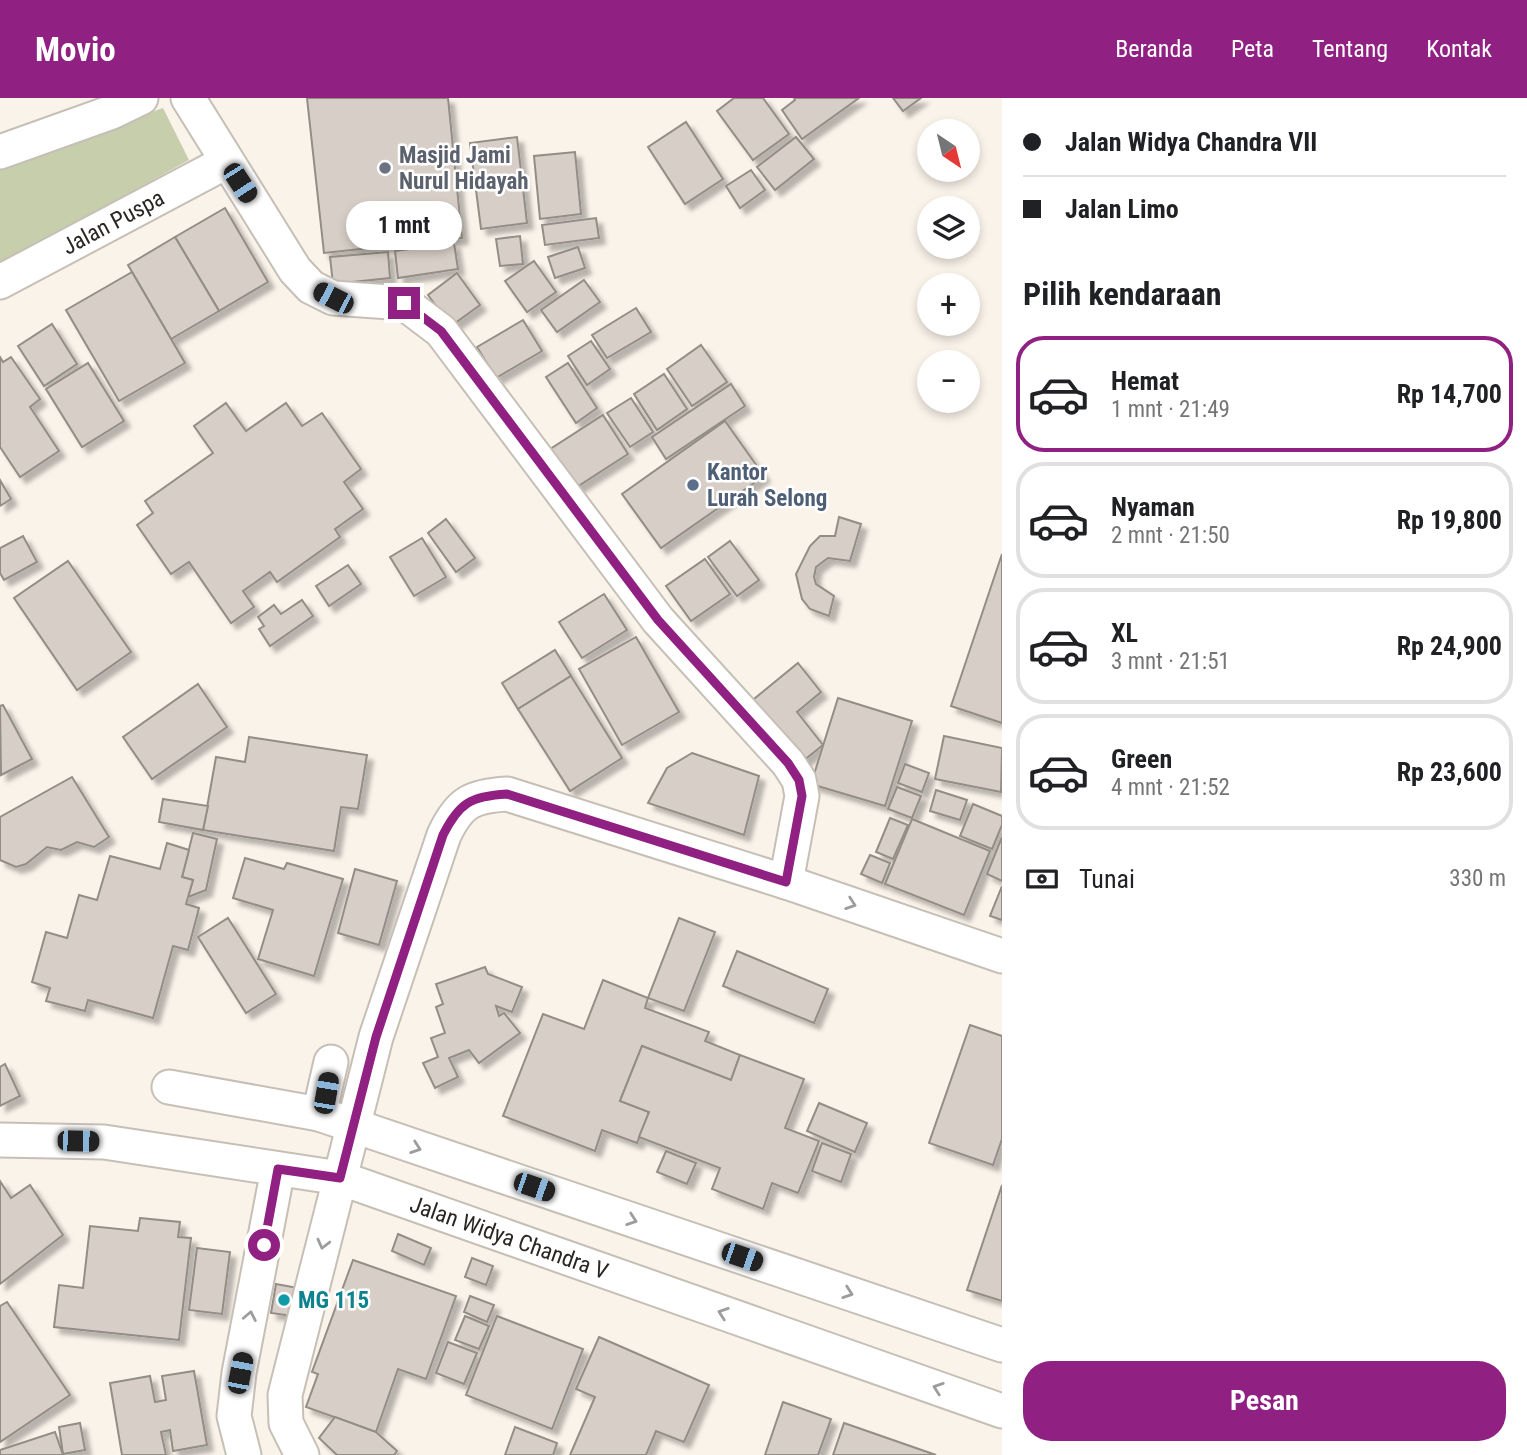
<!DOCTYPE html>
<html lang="id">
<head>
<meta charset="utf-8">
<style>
  :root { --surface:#fff; --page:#f6f6f6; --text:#202124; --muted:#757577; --line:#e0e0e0; --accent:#902182 }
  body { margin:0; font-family:"Roboto Condensed",sans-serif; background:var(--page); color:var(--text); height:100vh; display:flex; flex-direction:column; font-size:26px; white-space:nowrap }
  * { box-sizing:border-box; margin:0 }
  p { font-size:23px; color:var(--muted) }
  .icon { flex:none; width:38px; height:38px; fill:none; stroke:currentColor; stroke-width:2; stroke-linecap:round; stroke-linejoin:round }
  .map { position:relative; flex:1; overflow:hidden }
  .panel { display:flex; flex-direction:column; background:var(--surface); width:525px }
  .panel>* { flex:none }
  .hud { display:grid; align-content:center; height:154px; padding:0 21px; background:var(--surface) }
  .needle { width:46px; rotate:145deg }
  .tools { position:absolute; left:917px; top:21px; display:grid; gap:14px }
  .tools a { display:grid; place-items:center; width:63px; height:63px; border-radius:50%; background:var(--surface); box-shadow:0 4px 10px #0003; font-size:35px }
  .end { position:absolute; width:32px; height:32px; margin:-16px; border:9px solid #902182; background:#fff; box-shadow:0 0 0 4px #fff }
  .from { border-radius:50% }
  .bubble { position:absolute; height:49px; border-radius:24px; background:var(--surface); box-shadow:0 4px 10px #0003; font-size:23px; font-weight:700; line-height:49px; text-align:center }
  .car { position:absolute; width:21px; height:42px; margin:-21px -10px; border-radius:9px; box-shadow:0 0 5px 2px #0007; background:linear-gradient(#222 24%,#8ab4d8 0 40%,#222 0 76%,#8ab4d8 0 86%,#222 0) }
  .hud b { display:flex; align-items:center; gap:24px; height:66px; font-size:26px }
  .hud b+b { border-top:2px solid var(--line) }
  .hud i { width:18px; height:18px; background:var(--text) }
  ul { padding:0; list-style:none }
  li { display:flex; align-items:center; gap:21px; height:116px; margin:0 14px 10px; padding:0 7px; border:4px solid var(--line); border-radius:28px }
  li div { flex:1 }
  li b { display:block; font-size:26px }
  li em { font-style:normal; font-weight:700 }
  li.on { border-color:var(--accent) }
  li>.icon { width:63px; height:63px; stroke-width:1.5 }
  h2 { padding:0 21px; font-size:32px; line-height:84px }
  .pay { display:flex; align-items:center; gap:18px; height:77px; padding:0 21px; font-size:26px }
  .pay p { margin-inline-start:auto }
  .action { display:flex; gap:14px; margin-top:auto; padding:14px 21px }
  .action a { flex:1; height:80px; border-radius:28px; background:var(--accent); color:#fff; font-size:28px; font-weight:700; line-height:80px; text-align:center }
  header { display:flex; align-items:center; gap:42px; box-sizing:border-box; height:98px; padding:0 35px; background:var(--accent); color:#fff }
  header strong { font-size:33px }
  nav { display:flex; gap:38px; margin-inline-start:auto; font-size:24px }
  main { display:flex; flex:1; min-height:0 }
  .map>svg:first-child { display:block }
  .green { fill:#c7ceab }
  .building { fill:#d7cfc7; stroke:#938d85; stroke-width:2; filter:url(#shadow) }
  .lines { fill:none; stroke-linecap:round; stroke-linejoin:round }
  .minor-casing { stroke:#c6bfb6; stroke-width:37 }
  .minor { stroke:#fff; stroke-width:33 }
  .oneway { stroke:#9f9d9c }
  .route { stroke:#902182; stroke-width:9 }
  .worship-dot { fill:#6b7280; stroke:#fff; stroke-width:2.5 }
  .service-dot { fill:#5c6f8a; stroke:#fff; stroke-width:2.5 }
  .culture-dot { fill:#0f9aa8; stroke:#fff; stroke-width:2.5 }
  .labels { text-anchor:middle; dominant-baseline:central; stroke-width:5; stroke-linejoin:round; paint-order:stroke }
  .worship-label { font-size:23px; font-weight:bold; fill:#5b616d; stroke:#fff; text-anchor:start }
  .street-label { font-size:23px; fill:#292623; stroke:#fff }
  .service-label { font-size:23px; font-weight:bold; fill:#4e5e75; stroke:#fff; text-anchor:start }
  .culture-label { font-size:23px; font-weight:bold; fill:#0d838f; stroke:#fff; text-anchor:start }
</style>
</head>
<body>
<header>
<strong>Movio</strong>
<nav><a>Beranda</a><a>Peta</a><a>Tentang</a><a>Kontak</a></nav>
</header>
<main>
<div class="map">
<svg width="1002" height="1357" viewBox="0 0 1002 1357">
  <defs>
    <filter id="shadow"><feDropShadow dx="6" dy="6" stdDeviation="2" flood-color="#0004"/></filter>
  </defs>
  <rect width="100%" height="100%" fill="#faf3ea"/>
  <polygon class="green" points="163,10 189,62 0,167 0,67"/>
  <g class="building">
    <polygon points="307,0 448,0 462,140 324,155"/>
    <polygon points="734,0 763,0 789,36 753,62 717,13"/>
    <polygon points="794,0 859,0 802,41 782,12 795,2"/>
    <polygon points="893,0 921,0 903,13"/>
    <polygon points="686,24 723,81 685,106 648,49"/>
    <polygon points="517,39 527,125 481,131 470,45"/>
    <polygon points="796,39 814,61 775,92 757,69"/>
    <polygon points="575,54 581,116 540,121 534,58"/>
    <polygon points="751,72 765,92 740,110 726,88"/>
    <polygon points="225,110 268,184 219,213 175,139"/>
    <polygon points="596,120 599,140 545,147 542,127"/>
    <polygon points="520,138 523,166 500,168 496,141"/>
    <polygon points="175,139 219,213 171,241 128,167"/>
    <polygon points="454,145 458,171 398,180 395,153"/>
    <polygon points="578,149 585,170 555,180 548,159"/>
    <polygon points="388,154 390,180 333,186 330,159"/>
    <polygon points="534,163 556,194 527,214 505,183"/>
    <polygon points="132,174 185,265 119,303 66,212"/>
    <polygon points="457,175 480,207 451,228 428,197"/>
    <polygon points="584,182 600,204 557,234 541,212"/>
    <polygon points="636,210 651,234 607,260 592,237"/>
    <polygon points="523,222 542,253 496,280 477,249"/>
    <polygon points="52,226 77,266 44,288 18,248"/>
    <polygon points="591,243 610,271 587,287 568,258"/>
    <polygon points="701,247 727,284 692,308 667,271"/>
    <polygon points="0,259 3,264 11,259 40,301 30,309 59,353 20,379 0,349"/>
    <polygon points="88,265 124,323 82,349 46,291"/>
    <polygon points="568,265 597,310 576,325 546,279"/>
    <polygon points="664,276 687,311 657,332 634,296"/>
    <polygon points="731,286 745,308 666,361 652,339"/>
    <polygon points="631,300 653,334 630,349 607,315"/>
    <polygon points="226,305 246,333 286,305 302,328 322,315 361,371 344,384 363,411 335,431 340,439 277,484 270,474 243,493 254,509 231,525 189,464 171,476 137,427 153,415 145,403 213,355 194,328"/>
    <polygon points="603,317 628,356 569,394 544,355"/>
    <polygon points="725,323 764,378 661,450 622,396"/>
    <polygon points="0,382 11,401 0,408"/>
    <polygon points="839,419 861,426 850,463 828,460 816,469 814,479 816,486 834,498 829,518 810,511 802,501 796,476 810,448 820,438 835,438"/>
    <polygon points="446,421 475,460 456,474 428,435"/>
    <polygon points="23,438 37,464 4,482 0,475 0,450"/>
    <polygon points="422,440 446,479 414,498 390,459"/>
    <polygon points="730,443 759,482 737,498 708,459"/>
    <polygon points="1002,456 1002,625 951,608"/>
    <polygon points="705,461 730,496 691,523 666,488"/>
    <polygon points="68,463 131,554 77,592 14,500"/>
    <polygon points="348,467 361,486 329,508 316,488"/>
    <polygon points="604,496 627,532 582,560 559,524"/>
    <polygon points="302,502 313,518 270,548 259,531 264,528 258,519 274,507 281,516"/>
    <polygon points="636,539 679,614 622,647 579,571"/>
    <polygon points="555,552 571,578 518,611 502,585"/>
    <polygon points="798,565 821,594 797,614 823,647 798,667 749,605"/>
    <polygon points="571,578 622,660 570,693 518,611"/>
    <polygon points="198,586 227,629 152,681 123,639"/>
    <polygon points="838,600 912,623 885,708 811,686"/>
    <polygon points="3,607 32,661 1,677 0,608"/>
    <polygon points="944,638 1002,650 1001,694 935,681"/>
    <polygon points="249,639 367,657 358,711 341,709 334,753 203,732 216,659 245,664"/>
    <polygon points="692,655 759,678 744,737 648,705 667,670"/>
    <polygon points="905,666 929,675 922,694 898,685"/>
    <polygon points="72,679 109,739 94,749 77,744 61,752 47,749 26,766 16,769 0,762 0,719"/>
    <polygon points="897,689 921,698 912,720 888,711"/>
    <polygon points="936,692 967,702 960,722 930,713"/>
    <polygon points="163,701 208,708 203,732 159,724"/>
    <polygon points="973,706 1002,718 1002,727 992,751 960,738"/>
    <polygon points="890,720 908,727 893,761 876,754"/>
    <polygon points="912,721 990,753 964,817 885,786"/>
    <polygon points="193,735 217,741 206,792 188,799 193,782 182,779"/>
    <polygon points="1002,739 1002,783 987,776"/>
    <polygon points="167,745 189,752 182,779 193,782 186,806 199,810 188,852 173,848 153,920 88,902 85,913 46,903 50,890 32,884 46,834 67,840 79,797 97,802 110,758 160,771"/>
    <polygon points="870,757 890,765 882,785 861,776"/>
    <polygon points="245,760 284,771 287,765 343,781 314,878 258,861 273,812 233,800"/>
    <polygon points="355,771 397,783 379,847 338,835"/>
    <polygon points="1002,788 1002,822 990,818"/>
    <polygon points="228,820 276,896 246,915 198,839"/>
    <polygon points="679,820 715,834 684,913 648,900"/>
    <polygon points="737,853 828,891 814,925 723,888"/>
    <polygon points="485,869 488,876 522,889 512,914 496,908 499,918 504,915 520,935 479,965 469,952 449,960 458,979 435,990 423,965 438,959 431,940 445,935 436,909 443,906 436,886"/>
    <polygon points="603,882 648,900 645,910 709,934 705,943 740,957 731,982 642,948 620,1003 649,1014 637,1045 602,1032 595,1053 503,1018 543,916 584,931"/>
    <polygon points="970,927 1002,938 1002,1041 993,1067 929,1045"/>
    <polygon points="642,948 731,982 740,957 804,981 785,1030 819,1043 798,1095 772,1085 763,1111 712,1091 720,1070 639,1039 649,1014 620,1003"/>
    <polygon points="5,966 20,998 0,1008 0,969"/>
    <polygon points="819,1005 867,1025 855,1054 807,1033"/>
    <polygon points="822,1045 851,1056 841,1084 812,1073"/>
    <polygon points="666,1053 696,1065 687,1086 657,1074"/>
    <polygon points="0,1083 11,1100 30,1087 63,1137 0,1186"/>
    <polygon points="1002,1087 1002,1203 967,1192"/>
    <polygon points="140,1120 180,1124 178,1139 191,1140 179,1242 54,1229 59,1187 83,1190 90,1128 138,1133"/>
    <polygon points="398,1136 431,1150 424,1167 392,1153"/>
    <polygon points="197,1150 230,1154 222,1216 189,1212"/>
    <polygon points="472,1160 493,1168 486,1187 465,1179"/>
    <polygon points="353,1162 456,1198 426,1281 398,1271 376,1334 306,1309 318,1276 312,1274"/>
    <polygon points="276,1186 298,1190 293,1218 271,1215"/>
    <polygon points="470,1198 494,1207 487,1224 464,1214"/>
    <polygon points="7,1204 70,1297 0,1344 0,1208"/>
    <polygon points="465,1218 489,1228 479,1251 455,1242"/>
    <polygon points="497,1218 583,1251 552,1331 466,1297"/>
    <polygon points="599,1239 709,1287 684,1344 656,1333 646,1357 570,1357 595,1299 576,1291"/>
    <polygon points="448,1244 477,1255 464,1286 436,1275"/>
    <polygon points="194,1273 207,1347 173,1353 170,1332 161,1334 166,1357 122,1357 110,1285 150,1278 155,1304 166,1302 162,1278"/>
    <polygon points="783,1304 831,1321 818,1357 765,1357"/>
    <polygon points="335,1319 376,1334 397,1353 394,1357 337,1357 319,1340"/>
    <polygon points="80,1325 85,1352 63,1356 59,1329"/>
    <polygon points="844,1325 936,1357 833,1357"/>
    <polygon points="515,1329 557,1345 553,1357 505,1357"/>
    <polygon points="55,1334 63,1357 0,1357 0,1352"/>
  </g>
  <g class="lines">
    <defs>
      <g id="minor">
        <polyline points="188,0 295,172 311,189 333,200 404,205 441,233 658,522 788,665 799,682 802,698 786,784"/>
        <polyline points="0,54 112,14 141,0"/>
        <path id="s1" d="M0,184L226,64"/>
        <polyline points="331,964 319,1016 1002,1247"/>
        <polyline points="169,989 319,1016"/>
        <path id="s2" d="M0,1042L104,1044L340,1080L1002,1313"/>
        <polyline points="244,1357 234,1318 239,1275 278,1071"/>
        <path d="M302,1357L286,1325L285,1297L376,939L444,737C459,705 471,698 507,696L786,784L1002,858"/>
      </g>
    </defs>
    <use href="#minor" class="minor-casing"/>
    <use href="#minor" class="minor"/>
  </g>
  <defs><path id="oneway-chevron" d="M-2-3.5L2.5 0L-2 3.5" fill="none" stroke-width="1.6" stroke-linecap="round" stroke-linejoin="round" transform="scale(1.75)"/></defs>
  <g class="oneway">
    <use href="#oneway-chevron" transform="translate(851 806) rotate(19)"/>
    <use href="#oneway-chevron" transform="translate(416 1050) rotate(19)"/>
    <use href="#oneway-chevron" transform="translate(632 1122) rotate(19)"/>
    <use href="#oneway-chevron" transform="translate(323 1146) rotate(104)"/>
    <use href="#oneway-chevron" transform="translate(848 1195) rotate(19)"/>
    <use href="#oneway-chevron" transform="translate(723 1215) rotate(-161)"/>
    <use href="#oneway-chevron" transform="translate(250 1218) rotate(-79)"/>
    <use href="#oneway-chevron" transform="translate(938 1290) rotate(-161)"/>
  </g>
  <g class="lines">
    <path class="route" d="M264,1147L278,1071L340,1080L376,939L443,737C459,705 471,698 507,696L786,784L802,698L799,682L788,665L658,522L441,233L404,205"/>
  </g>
  <circle class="worship-dot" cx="385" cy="70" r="7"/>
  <circle class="service-dot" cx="693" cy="387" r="7"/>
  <circle class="culture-dot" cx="284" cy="1202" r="7"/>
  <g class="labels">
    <g class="worship-label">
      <text x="399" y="57">Masjid Jami<tspan x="399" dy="26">Nurul Hidayah</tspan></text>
    </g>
    <g class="street-label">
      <text stroke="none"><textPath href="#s1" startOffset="128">Jalan Puspa</textPath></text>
      <text stroke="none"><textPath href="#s2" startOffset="522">Jalan Widya Chandra V</textPath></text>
    </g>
    <g class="service-label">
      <text x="707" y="374">Kantor<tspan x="707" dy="26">Lurah Selong</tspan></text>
    </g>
    <g class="culture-label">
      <text x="298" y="1202">MG 115</text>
    </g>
  </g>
</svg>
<div class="tools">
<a><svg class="needle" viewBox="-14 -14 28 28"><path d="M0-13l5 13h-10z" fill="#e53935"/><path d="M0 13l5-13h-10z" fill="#757577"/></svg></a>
<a><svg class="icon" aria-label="layers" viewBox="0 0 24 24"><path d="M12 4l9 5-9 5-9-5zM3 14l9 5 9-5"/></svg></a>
<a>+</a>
<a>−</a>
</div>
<i class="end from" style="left:264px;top:1147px"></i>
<i class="end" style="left:404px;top:205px"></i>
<div class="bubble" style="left:346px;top:103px;width:116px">1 mnt</div>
<i class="car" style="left:240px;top:85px;rotate:147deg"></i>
<i class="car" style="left:333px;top:200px;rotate:297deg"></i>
<i class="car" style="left:326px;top:995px;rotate:10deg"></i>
<i class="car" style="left:78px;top:1043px;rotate:91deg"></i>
<i class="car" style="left:534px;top:1089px;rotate:109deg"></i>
<i class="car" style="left:742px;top:1159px;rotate:109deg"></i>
<i class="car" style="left:240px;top:1275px;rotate:11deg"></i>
</div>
<section class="panel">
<div class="hud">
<b><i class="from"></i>Jalan Widya Chandra VII</b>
<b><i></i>Jalan Limo</b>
</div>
<h2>Pilih kendaraan</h2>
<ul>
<li class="on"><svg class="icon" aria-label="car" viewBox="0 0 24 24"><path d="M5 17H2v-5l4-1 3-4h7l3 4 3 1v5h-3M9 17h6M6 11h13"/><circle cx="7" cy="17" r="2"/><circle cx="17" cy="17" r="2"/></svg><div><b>Hemat</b><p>1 mnt · 21:49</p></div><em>Rp 14,700</em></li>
<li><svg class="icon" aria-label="car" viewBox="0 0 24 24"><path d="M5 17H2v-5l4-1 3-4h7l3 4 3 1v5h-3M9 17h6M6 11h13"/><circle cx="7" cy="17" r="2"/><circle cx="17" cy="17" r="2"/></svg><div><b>Nyaman</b><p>2 mnt · 21:50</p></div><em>Rp 19,800</em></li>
<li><svg class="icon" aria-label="car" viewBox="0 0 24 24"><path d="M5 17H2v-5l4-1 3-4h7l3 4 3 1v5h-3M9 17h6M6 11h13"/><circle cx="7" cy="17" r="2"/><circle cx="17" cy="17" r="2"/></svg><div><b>XL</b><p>3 mnt · 21:51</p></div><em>Rp 24,900</em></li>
<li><svg class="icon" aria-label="car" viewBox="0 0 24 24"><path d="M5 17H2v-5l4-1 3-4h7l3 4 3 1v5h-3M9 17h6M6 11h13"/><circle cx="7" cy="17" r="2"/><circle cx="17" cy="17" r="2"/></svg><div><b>Green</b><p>4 mnt · 21:52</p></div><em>Rp 23,600</em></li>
</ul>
<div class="pay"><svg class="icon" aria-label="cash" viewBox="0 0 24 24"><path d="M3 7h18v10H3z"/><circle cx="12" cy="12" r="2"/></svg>Tunai<p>330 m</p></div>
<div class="action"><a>Pesan</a></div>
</section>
</main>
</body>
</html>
